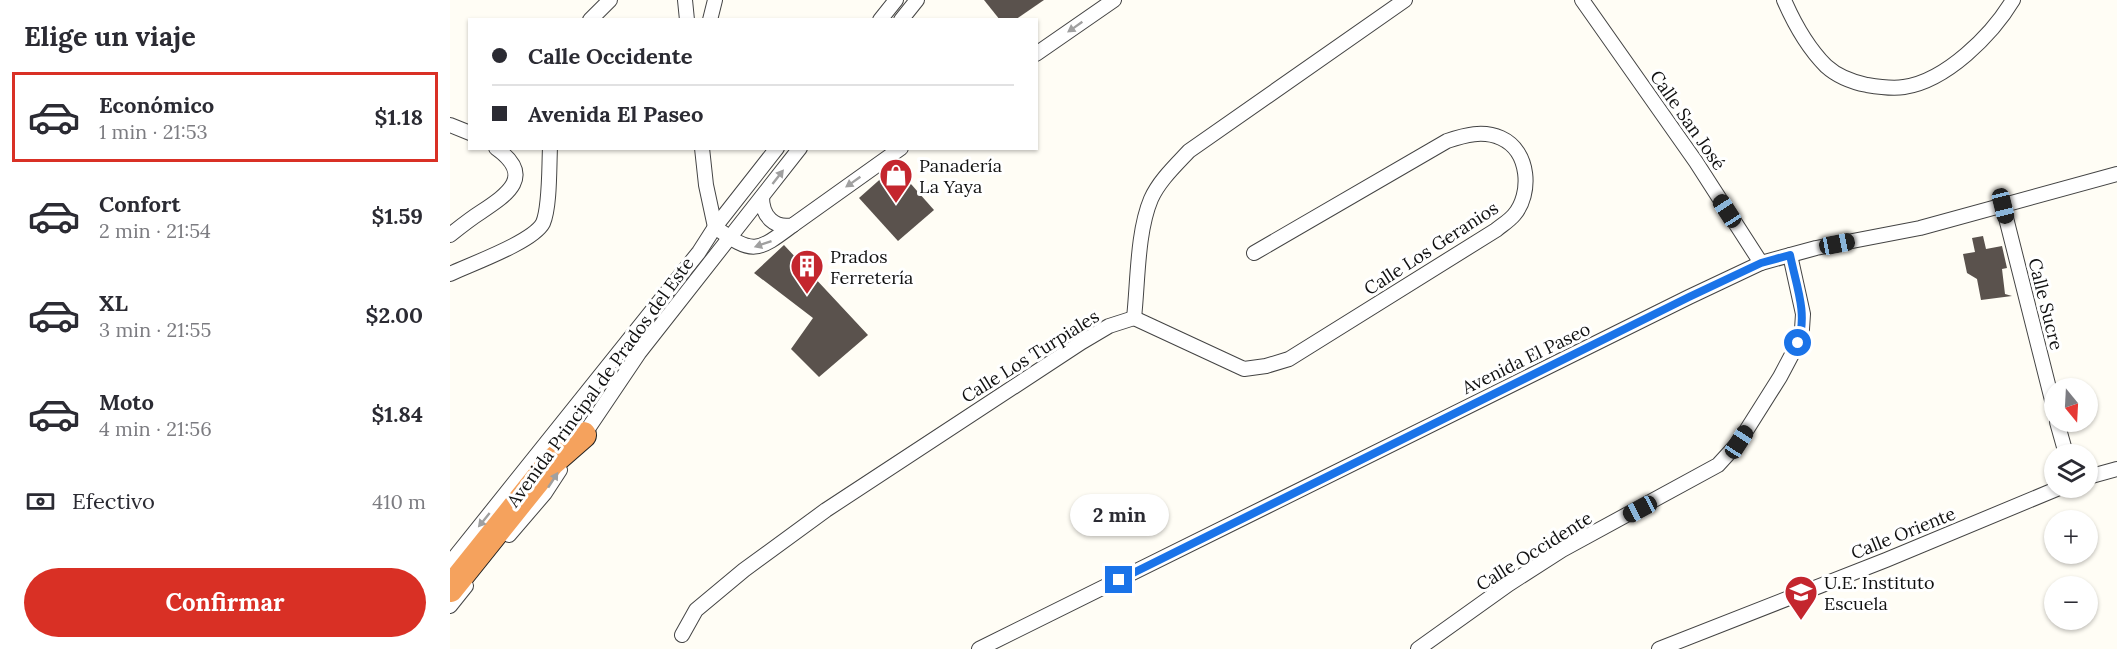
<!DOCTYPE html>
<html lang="es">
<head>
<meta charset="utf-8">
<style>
  :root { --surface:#fff; --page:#f2f2f3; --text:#2b2b33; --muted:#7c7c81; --line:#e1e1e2; --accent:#d93025 }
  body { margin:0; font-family:Lora,serif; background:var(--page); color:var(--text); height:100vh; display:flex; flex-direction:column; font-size:22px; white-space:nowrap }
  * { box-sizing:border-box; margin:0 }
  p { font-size:20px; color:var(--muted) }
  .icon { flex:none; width:33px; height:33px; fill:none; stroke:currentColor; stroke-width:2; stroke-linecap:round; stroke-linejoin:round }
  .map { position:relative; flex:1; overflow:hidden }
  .panel { display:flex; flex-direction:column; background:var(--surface); width:450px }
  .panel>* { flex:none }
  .guide { position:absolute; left:18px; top:18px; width:570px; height:132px; border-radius:0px; box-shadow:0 2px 4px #0004; display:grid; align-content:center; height:132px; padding:0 24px; background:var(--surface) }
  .needle { width:39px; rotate:162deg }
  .fabs { position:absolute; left:1594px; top:378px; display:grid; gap:12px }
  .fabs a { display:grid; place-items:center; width:54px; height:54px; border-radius:50%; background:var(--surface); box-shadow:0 2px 4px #0004; font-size:30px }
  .end { position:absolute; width:27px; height:27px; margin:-14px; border:8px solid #1a73e8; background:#fff; box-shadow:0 0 0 3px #fff }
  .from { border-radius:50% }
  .bubble { position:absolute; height:42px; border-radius:21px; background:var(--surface); box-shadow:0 2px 4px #0004; font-size:20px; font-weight:700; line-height:42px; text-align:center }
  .car { position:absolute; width:18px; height:36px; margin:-18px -9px; border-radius:8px; box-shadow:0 0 4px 2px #0007; background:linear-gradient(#222 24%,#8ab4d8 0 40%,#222 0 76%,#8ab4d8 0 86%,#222 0) }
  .guide b { display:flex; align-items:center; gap:21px; height:57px; font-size:22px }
  .guide b+b { border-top:2px solid var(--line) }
  .guide i { width:15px; height:15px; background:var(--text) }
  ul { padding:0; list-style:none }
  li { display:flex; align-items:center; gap:18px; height:90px; margin:0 12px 9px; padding:0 12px; border:3px solid transparent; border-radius:0px }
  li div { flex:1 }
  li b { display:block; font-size:22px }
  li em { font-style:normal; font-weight:700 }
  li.active { border-color:var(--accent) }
  li>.icon { width:54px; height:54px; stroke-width:1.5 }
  h2 { padding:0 24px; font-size:27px; line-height:72px }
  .pay { display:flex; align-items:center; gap:15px; height:66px; padding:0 24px; font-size:22px }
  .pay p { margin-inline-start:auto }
  .button { display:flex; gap:12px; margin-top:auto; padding:12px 24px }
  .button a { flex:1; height:69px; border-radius:36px; background:var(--accent); color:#fff; font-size:24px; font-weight:700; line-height:69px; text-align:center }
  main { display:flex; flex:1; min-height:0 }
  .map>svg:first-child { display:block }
  .building { fill:#5a524d }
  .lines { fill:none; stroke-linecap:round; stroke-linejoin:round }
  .minor-casing { stroke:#444; stroke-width:16 }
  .motorway-casing { stroke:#222; stroke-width:28 }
  .minor { stroke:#fff; stroke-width:14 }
  .motorway { stroke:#f5a25d; stroke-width:26 }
  .oneway { fill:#a0a0a0 }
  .route { stroke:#1a73e8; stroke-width:8 }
  .labels { text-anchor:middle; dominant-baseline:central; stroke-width:6; stroke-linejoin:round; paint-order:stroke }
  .street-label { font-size:18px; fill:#111; stroke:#fff }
  .poi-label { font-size:18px; fill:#111; stroke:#fff; text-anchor:start }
</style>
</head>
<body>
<main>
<section class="panel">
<h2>Elige un viaje</h2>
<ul>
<li class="active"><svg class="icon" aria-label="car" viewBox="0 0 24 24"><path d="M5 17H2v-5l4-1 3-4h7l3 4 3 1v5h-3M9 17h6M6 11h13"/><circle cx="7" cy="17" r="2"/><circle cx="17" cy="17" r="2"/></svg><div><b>Económico</b><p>1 min · 21:53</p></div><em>$1.18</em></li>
<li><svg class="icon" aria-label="car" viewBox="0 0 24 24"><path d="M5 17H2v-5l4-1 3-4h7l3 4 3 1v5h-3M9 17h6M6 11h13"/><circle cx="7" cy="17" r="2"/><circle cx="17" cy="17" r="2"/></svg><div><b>Confort</b><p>2 min · 21:54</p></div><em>$1.59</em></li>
<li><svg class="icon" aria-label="car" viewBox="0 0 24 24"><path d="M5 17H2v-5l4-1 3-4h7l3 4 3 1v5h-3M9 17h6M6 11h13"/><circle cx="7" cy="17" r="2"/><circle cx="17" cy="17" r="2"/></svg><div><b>XL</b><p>3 min · 21:55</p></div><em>$2.00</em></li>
<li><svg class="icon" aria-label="car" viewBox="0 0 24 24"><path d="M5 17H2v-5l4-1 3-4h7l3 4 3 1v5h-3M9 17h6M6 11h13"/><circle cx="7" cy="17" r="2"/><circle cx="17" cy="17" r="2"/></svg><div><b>Moto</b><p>4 min · 21:56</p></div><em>$1.84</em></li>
</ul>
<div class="pay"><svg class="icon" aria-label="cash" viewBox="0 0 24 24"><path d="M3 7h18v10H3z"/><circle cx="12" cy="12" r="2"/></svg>Efectivo<p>410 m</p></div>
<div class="button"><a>Confirmar</a></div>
</section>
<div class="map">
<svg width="1667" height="649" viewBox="0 0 1667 649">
  <rect width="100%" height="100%" fill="#fffdf5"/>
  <g class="building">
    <polygon points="534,0 594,0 565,20 550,20"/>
    <polygon points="445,166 484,210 448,241 409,198"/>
    <polygon points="1533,236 1536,249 1552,246 1557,268 1552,269 1555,294 1562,296 1531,300 1527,279 1517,273 1513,254 1525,252 1522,238"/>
    <polygon points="334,245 418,335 369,377 341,349 363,318 304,273"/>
  </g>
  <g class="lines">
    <defs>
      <g id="minor">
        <polyline points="235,0 237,20"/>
        <polyline points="1132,0 1246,162 1311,263"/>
        <path d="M1334,0C1344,23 1358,48 1376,66C1387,76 1402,82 1417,85C1429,87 1442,89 1454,87C1496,81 1542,35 1563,0"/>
        <polyline points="140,20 160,0"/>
        <polyline points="260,20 265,0"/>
        <polyline points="430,20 446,0"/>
        <polyline points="451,20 467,0"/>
        <polyline points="586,54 664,0"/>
        <polyline points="0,125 20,133"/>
        <path d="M252,148L256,185L265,227C303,255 307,252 343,225"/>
        <path d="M312,197C312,216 324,229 343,225L451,148"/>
        <polyline points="1553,206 1605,412"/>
        <path d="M0,235C10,227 20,219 31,212C58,194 85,176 46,148"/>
        <path d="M0,274C21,264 83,242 93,223C100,207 99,167 100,148"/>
        <path d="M684,318L794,369L816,366L839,359L1046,230C1052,225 1059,221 1064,215C1082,194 1080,151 1051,138C1033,130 1015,135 997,141L804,253"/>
        <path d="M684,318C688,282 687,232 701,199C709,181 725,166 739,151L955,0"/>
        <polyline points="1607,422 1616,454"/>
        <polyline points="131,439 189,353 350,148"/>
        <polyline points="1638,477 1667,469"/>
        <polyline points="59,535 95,493 110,470"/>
        <polyline points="0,563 249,252 265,227 327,148"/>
        <polyline points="0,606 16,586"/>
        <polyline points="232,635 246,610 294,570 376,510 632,342 659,326 684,318"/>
        <polyline points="529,649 1239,297 1311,263 1366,248 1470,228 1667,174"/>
        <polyline points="968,649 1059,584 1112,550 1268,465 1289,442 1330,377 1348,343 1352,329 1353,314 1340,255"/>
        <polyline points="1209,649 1436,560 1609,488"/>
      </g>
      <polyline id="motorway" points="0,589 101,463 133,435"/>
    </defs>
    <use href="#minor" class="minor-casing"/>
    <use href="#motorway" class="motorway-casing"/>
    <use href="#minor" class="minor"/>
    <use href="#motorway" class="motorway"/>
  </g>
  <defs><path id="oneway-solid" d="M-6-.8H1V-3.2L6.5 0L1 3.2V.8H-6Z" transform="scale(1.5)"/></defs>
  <g class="oneway">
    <use href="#oneway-solid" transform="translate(625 27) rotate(145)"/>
    <use href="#oneway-solid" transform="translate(328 177) rotate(-52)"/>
    <use href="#oneway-solid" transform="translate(403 182) rotate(145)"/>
    <use href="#oneway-solid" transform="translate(313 244) rotate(161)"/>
    <use href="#oneway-solid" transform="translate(103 480) rotate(-57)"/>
    <use href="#oneway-solid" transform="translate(34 520) rotate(129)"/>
  </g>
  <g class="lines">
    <path class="route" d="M669,580L1239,297L1311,263L1340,255C1346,285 1358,313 1348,343"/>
  </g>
  <defs>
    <symbol id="shop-pin" viewBox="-11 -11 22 30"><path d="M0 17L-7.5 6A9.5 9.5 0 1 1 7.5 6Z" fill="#c4262e" stroke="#fff"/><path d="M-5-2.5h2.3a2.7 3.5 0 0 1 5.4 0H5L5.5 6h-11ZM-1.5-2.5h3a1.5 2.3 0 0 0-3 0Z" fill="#fff"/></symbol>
    <symbol id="building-pin" viewBox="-11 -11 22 30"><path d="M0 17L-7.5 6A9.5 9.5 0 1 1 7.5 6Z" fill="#c4262e" stroke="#fff"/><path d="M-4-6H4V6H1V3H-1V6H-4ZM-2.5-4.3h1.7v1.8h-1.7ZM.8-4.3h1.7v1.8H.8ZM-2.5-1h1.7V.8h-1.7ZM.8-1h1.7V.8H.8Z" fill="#fff"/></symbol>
    <symbol id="school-pin" viewBox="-11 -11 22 30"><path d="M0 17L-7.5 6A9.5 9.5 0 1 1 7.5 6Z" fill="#c4262e" stroke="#fff"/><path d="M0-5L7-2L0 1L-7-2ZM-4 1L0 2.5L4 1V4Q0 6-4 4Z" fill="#fff"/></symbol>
  </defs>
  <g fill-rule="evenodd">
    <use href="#shop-pin" x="427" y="156" width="38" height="52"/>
    <use href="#building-pin" x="338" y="247" width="38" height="52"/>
    <use href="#school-pin" x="1332" y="573" width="38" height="52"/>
  </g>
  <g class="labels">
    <g class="street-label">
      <text transform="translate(1238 120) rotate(55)">Calle San José</text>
      <text transform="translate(981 248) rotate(-33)">Calle Los Geranios</text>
      <text transform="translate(1596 304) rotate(76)">Calle Sucre</text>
      <text transform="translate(580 356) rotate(-32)">Calle Los Turpiales</text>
      <text transform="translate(1076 358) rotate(-26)">Avenida El Paseo</text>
      <text transform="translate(150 382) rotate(-54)">Avenida Principal de Prados del Este</text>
      <text transform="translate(1453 533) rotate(-22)">Calle Oriente</text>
      <text transform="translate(1084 551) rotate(-32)">Calle Occidente</text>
    </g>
    <g class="poi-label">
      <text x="469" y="165">Panadería<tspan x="469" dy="21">La Yaya</tspan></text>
      <text x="380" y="256">Prados<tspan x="380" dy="21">Ferretería</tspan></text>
      <text x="1374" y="582">U.E. Instituto<tspan x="1374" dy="21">Escuela</tspan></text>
    </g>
  </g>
</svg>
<div class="fabs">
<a><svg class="needle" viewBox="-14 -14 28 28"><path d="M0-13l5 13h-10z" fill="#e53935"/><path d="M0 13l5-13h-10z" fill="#7c7c81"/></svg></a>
<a><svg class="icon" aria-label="layers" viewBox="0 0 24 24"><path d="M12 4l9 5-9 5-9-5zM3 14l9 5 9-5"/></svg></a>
<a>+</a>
<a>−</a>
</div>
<i class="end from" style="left:1348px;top:343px"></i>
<i class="end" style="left:669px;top:580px"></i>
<div class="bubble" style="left:620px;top:494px;width:99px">2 min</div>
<i class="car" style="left:1553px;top:206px;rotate:166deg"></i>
<i class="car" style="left:1277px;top:211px;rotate:327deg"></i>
<i class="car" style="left:1387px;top:244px;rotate:79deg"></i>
<i class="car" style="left:1289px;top:442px;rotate:33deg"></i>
<i class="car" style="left:1190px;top:509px;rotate:242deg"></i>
<div class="guide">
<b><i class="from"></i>Calle Occidente</b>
<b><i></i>Avenida El Paseo</b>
</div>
</div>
</main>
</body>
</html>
